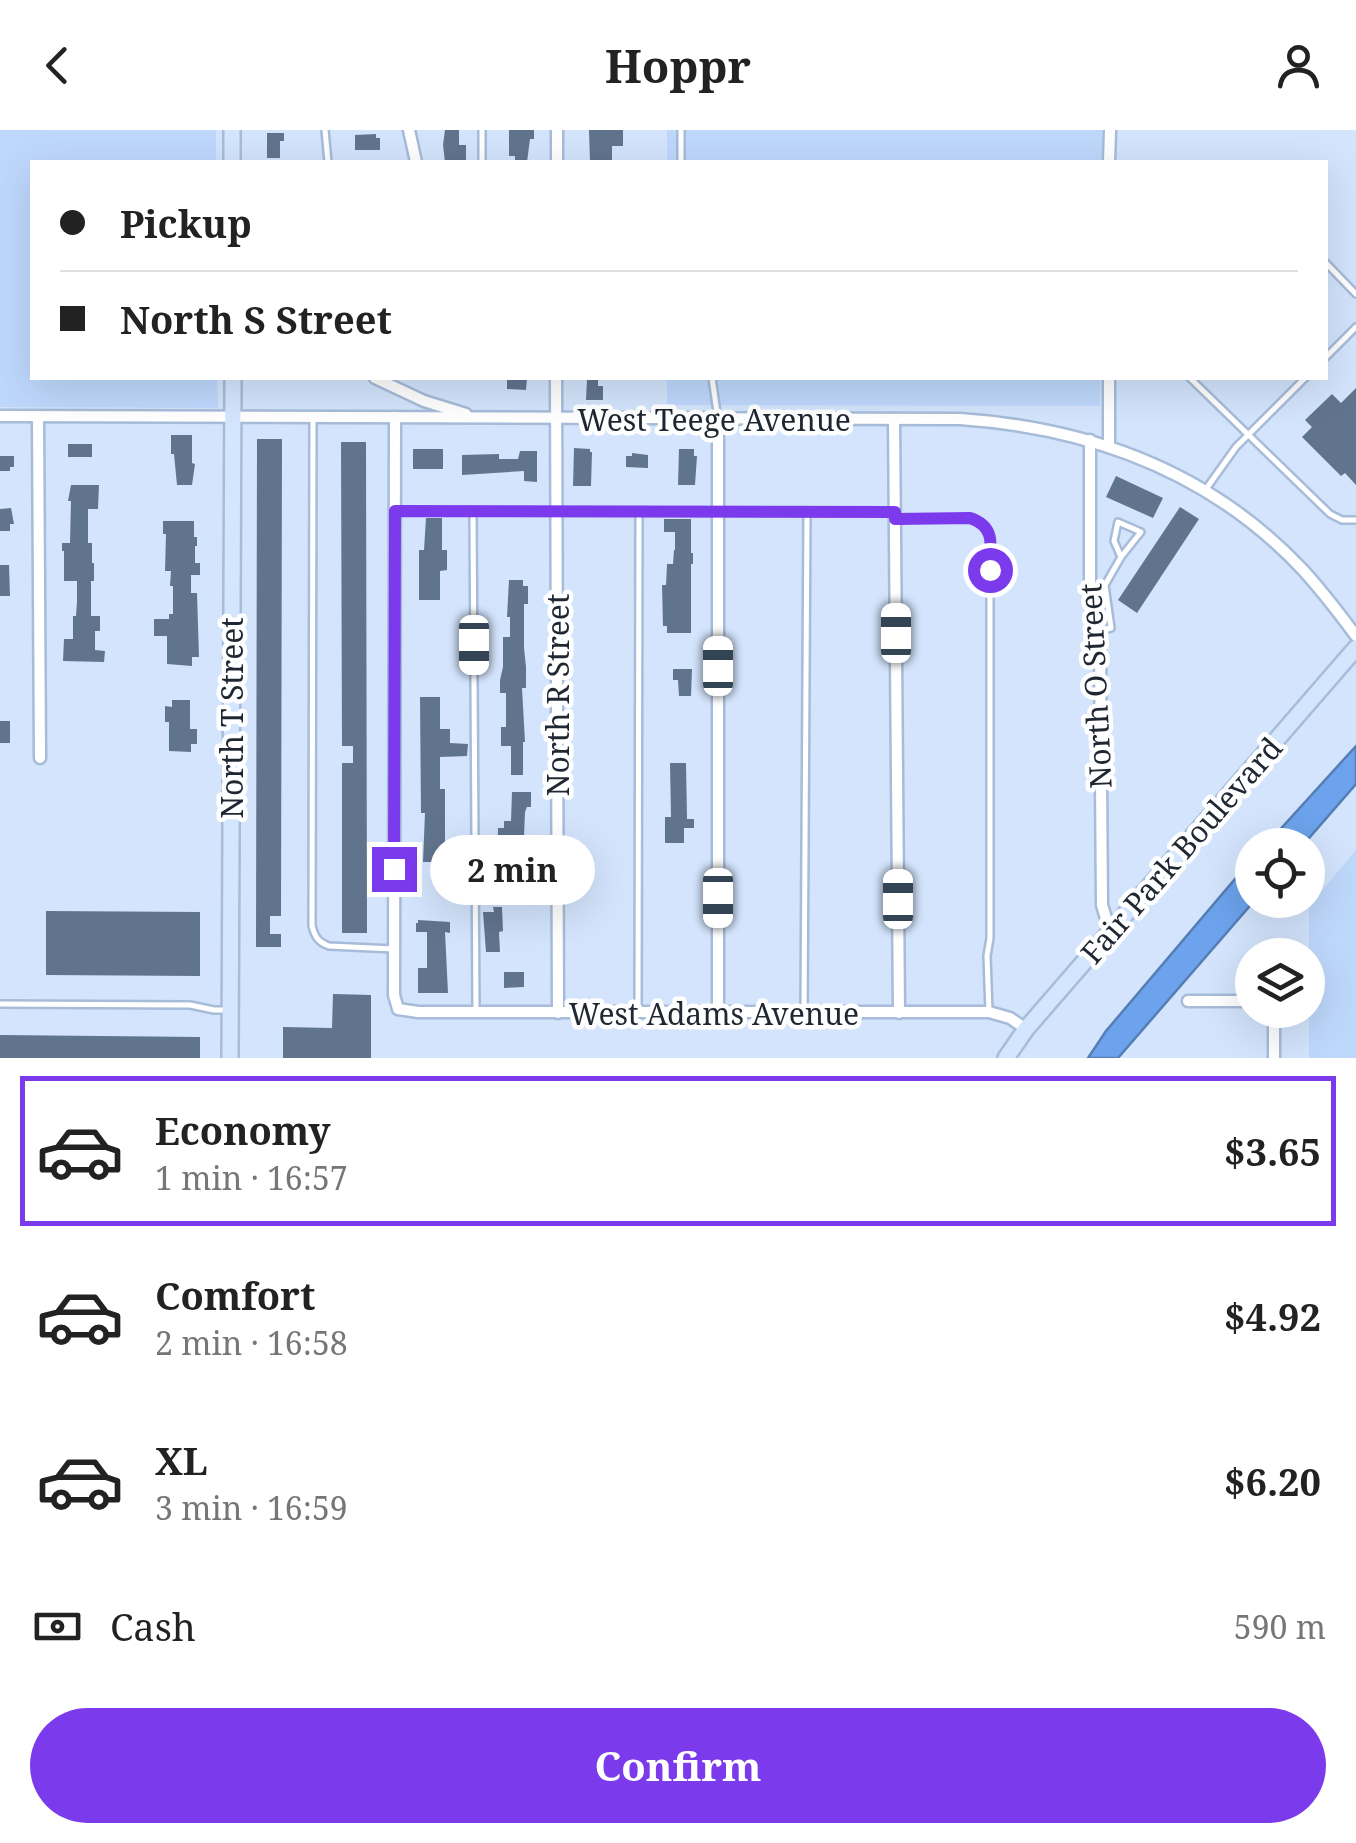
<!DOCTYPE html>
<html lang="en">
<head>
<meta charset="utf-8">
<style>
  :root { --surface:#fff; --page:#f2f2f2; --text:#222; --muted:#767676; --line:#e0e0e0; --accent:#7c3aed }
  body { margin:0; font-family:"Noto Serif",serif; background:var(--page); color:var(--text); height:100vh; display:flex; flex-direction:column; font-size:38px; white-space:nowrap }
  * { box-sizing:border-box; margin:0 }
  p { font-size:32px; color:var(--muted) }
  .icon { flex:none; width:55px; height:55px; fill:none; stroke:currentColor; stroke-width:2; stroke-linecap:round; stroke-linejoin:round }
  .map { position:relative; height:928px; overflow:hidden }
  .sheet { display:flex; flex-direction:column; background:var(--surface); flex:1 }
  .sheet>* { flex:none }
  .guide { position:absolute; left:30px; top:30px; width:1298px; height:220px; border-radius:0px; box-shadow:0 10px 40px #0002; display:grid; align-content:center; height:220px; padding:0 30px; background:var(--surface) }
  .tools { position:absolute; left:1235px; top:698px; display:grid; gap:20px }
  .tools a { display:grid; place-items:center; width:90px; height:90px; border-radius:50%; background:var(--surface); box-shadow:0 10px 40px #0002; font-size:50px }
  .end { position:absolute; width:45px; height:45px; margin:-22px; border:12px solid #7c3aed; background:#fff; box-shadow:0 0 0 5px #fff }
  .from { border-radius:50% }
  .bubble { position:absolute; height:70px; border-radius:35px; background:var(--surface); box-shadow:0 10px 40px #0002; font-size:32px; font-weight:700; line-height:70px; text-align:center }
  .car { position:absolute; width:30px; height:60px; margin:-30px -15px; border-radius:12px; box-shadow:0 0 8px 2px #0007; background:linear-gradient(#fff 24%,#345 0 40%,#fff 0 76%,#345 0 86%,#fff 0) }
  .guide b { display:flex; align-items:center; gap:35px; height:95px; font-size:38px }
  .guide b+b { border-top:2px solid var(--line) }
  .guide i { width:25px; height:25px; background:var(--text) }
  ul { padding:18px 0 0; list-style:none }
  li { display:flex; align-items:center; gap:30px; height:150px; margin:0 20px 15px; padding:0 10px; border:5px solid transparent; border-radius:0px }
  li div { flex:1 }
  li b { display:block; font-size:38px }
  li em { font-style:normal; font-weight:700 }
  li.selected { border-color:var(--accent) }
  li>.icon { width:90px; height:90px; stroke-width:1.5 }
  .pay { display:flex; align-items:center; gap:25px; height:110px; padding:0 30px; font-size:38px }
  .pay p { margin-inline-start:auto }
  .cta { display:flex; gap:20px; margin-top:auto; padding:20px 30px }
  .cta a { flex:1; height:115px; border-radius:60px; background:var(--accent); color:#fff; font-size:40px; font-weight:700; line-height:115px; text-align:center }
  header { display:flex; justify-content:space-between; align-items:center; height:130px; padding:0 30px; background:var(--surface); font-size:45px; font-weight:700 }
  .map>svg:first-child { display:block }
  .built { fill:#bed8fc }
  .water { fill:#6ca3ec; stroke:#557eb4; stroke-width:2.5 }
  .building { fill:#61748e }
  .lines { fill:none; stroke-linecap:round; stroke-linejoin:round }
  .lane-casing { stroke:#a7bcd9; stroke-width:10 }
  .street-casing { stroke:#a7bcd9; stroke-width:15 }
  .secondary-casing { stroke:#a7bcd9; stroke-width:20 }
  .lane { stroke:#fff; stroke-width:5 }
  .street { stroke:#fff; stroke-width:10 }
  .secondary { stroke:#d4e6fe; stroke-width:15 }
  .route { stroke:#7c3aed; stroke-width:12 }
  .labels { text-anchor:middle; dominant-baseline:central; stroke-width:9; stroke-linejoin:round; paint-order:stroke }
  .street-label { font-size:30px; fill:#1f2732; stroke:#fff }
</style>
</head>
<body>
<header><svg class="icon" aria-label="back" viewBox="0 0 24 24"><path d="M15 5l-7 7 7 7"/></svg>Hoppr<svg class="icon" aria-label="person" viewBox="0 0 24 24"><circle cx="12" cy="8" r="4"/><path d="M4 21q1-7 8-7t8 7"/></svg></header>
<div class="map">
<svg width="1356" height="928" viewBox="0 0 1356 928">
  <rect width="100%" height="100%" fill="#d3e4fc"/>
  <g class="built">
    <polygon points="0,0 216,0 216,32 32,32 32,248 217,248 218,278 0,277"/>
    <rect x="667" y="0" width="435" height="32"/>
    <polygon points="667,248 1100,248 1100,276 667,275"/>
    <polygon points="1356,720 1356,928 1309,928 1309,776"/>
  </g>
  <g class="water">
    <polygon points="1356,616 1356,654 1303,715 1266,715"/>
    <polygon points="1252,729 1252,770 1255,770 1118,928 1088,928 1106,901"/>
  </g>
  <g class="building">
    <polygon points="445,0 459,0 459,15 466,15 466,32 445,32 443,15"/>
    <polygon points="509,0 534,0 534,9 530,9 527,32 515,32 515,26 509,26"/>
    <polygon points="589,0 623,0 623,16 612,16 612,32 590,32"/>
    <polygon points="267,3 284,3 284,11 280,11 280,28 267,28"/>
    <polygon points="376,4 376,8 380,8 380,20 355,20 355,5"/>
    <polygon points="507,248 527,248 526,260 507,259"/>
    <polygon points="587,250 598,250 598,256 603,256 603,270 586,270"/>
    <polygon points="1356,258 1356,355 1345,343 1341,346 1302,307 1312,297 1305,290 1332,264 1341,273"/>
    <polygon points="171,305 192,305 192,333 195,334 192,355 177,355 174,324 171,324"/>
    <polygon points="257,309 282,309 281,786 270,786 270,804 281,804 281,817 256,817"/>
    <polygon points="341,312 366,312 367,803 342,803 342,633 353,633 353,616 342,616"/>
    <rect x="68" y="314" width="24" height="13"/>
    <polygon points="574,318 590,319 590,322 592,322 591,356 573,356"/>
    <rect x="413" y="319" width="30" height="20"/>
    <polygon points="679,319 694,319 694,326 697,326 695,355 678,355"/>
    <polygon points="520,321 537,321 537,352 524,351 524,341 462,345 462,325 499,324 499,329 518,329"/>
    <polygon points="632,323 648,325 648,338 626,337 626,326 632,326"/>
    <polygon points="0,326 14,326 14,337 10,337 10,341 0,341"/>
    <polygon points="1116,346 1163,368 1153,388 1106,367"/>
    <polygon points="71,355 99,355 98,379 88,379 88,413 92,413 92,433 94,433 94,451 91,451 91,486 100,486 100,501 95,501 95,520 105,521 104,532 63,531 64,509 73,509 73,486 76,486 77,472 77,451 64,451 64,421 62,421 62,413 70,413 71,371 68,371"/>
    <polygon points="1180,377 1199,389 1137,483 1118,470"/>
    <polygon points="11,378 14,394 10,394 10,401 0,401 0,379"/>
    <polygon points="426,388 442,388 442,420 447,420 447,440 440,441 440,470 419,470 419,420 424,420"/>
    <polygon points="664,389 691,389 691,423 693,423 693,434 691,434 691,503 667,503 667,496 663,496 662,455 666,455 667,434 673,434 674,420 675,420 675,402 664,402"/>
    <polygon points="163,391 194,391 194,407 197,407 197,416 195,416 195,433 200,433 200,445 191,445 191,463 197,463 199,527 192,527 192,536 167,534 167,506 154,506 154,489 169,489 169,484 173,484 173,456 170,456 171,441 165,441 166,404 163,404"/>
    <polygon points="0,435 9,435 10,466 0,466"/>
    <polygon points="509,450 523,450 523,456 528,456 528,474 524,474 524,518 526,537 526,558 522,558 525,612 523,612 523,645 511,645 511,616 501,616 501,597 506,597 506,563 500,563 500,550 503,537 503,507 510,507 510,487 507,487"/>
    <polygon points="673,539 692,539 691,566 679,566 678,550 673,550"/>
    <polygon points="420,567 440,567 440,599 450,599 450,613 468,614 467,626 440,627 440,659 445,659 445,716 450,716 450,732 423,732 425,683 421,683"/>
    <polygon points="172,570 190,570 190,599 197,599 197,614 191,614 191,622 169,621 169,592 165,592 165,576 172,577"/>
    <rect x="0" y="591" width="10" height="22"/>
    <polygon points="670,633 686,633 687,689 694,689 694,698 684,698 684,713 665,713 665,687 671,687"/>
    <polygon points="512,662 531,662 531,677 527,677 525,682 523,731 533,731 533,742 528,742 528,767 525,767 524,773 500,773 502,739 497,739 498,698 504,698 504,691 511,691"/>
    <polygon points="493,777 502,777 503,801 499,802 500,822 486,822 483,782 494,782"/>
    <polygon points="46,781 200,782 200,846 46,845"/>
    <polygon points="418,790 450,792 450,803 445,802 448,863 418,863 418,838 427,838 427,802 416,802 416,793 418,793"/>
    <polygon points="504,842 524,842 524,857 504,858"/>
    <polygon points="333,864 371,865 371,928 283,928 283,897 332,898"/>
    <polygon points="0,905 200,907 200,928 0,928"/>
  </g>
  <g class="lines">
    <defs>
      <g id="lane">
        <polyline points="325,0 328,32"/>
        <polyline points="482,0 482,32"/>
        <polyline points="681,32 681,0"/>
        <polyline points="1325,132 1356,164"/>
        <polyline points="1325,228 1356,197"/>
        <polyline points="712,248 718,289"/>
        <polyline points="1190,248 1330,384 1342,390 1356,390"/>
        <path d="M313,287L312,796C315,807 318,812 329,816L394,819"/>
        <polyline points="1206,359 1236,317 1305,248"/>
        <polyline points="395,381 892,382"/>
        <polyline points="473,381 476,882"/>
        <path d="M895,389L970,388C981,392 987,395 990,407V808L987,826L989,882"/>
        <polyline points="1097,502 1111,498 1105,455 1121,427 1141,402 1118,392 1114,411 1121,427"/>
        <polyline points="0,874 190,875 214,880 226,880"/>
        <polyline points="638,883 639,381"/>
        <polyline points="804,883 807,382"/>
      </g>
      <g id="street">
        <polyline points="409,0 416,32"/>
        <polyline points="557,32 557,0"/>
        <polyline points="1109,32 1110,0"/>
        <polyline points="375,248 424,271 466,284"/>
        <polyline points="556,248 558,883"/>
        <path d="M0,286L960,289C1091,298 1211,342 1303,440C1322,461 1339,483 1356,506"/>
        <polyline points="38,287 40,628"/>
        <polyline points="395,287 394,865 398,879 418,882 989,882 1010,888 1026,899"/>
        <polyline points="718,289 718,884"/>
        <polyline points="894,289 899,883"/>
        <polyline points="1090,310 1090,452 1100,521 1102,775 1110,802"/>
        <polyline points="1109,315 1109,248"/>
        <polyline points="1188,871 1252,871"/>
        <polyline points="1274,928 1274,880"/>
      </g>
      <g id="secondary">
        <polyline points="232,0 232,32"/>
        <polyline points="230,928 233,248"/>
        <polyline points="1006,928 1026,899 1356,518"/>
      </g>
    </defs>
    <use href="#lane" class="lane-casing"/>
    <use href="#street" class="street-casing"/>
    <use href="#secondary" class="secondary-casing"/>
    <use href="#lane" class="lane"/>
    <use href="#street" class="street"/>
    <use href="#secondary" class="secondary"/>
  </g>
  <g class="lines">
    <path class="route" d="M394,739L395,381L895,382V389L970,388C997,397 990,417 990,440"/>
  </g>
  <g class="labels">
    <g class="street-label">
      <text x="714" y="289">West Teege Avenue</text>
      <text transform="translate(1095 556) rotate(-93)">North O Street</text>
      <text transform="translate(557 565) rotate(-90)">North R Street</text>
      <text transform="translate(231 588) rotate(-90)">North T Street</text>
      <text transform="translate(1181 720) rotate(-49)">Fair Park Boulevard</text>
      <text x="714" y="883">West Adams Avenue</text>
    </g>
  </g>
</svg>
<div class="tools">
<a><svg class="icon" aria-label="locate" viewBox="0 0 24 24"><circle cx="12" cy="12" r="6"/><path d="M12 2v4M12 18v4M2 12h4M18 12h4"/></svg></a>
<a><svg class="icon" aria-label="layers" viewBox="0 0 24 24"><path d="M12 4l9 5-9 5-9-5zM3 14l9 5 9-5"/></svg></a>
</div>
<i class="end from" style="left:990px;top:440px"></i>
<i class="end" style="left:394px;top:739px"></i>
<div class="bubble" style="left:430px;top:705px;width:165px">2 min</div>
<i class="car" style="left:896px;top:503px;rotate:0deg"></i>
<i class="car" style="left:474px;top:515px;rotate:180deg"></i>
<i class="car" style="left:718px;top:536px;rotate:0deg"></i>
<i class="car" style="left:718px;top:768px;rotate:180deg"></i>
<i class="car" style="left:898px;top:769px;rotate:0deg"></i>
<div class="guide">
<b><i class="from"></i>Pickup</b>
<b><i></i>North S Street</b>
</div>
</div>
<section class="sheet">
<ul>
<li class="selected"><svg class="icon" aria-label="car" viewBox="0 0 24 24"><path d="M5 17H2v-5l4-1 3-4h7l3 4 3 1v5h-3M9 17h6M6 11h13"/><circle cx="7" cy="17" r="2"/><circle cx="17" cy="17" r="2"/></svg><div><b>Economy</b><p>1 min · 16:57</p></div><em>$3.65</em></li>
<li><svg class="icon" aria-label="car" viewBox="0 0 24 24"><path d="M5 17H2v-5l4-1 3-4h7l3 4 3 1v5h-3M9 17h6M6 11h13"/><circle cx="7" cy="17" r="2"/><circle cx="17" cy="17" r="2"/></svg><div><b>Comfort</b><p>2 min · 16:58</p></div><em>$4.92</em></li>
<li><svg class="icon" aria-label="car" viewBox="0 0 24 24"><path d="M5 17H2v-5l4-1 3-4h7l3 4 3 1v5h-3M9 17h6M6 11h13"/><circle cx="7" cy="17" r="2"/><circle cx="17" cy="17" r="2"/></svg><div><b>XL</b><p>3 min · 16:59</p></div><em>$6.20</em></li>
</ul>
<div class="pay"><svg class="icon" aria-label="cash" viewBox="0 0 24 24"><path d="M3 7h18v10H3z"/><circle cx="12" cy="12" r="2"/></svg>Cash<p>590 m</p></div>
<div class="cta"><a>Confirm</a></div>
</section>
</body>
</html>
